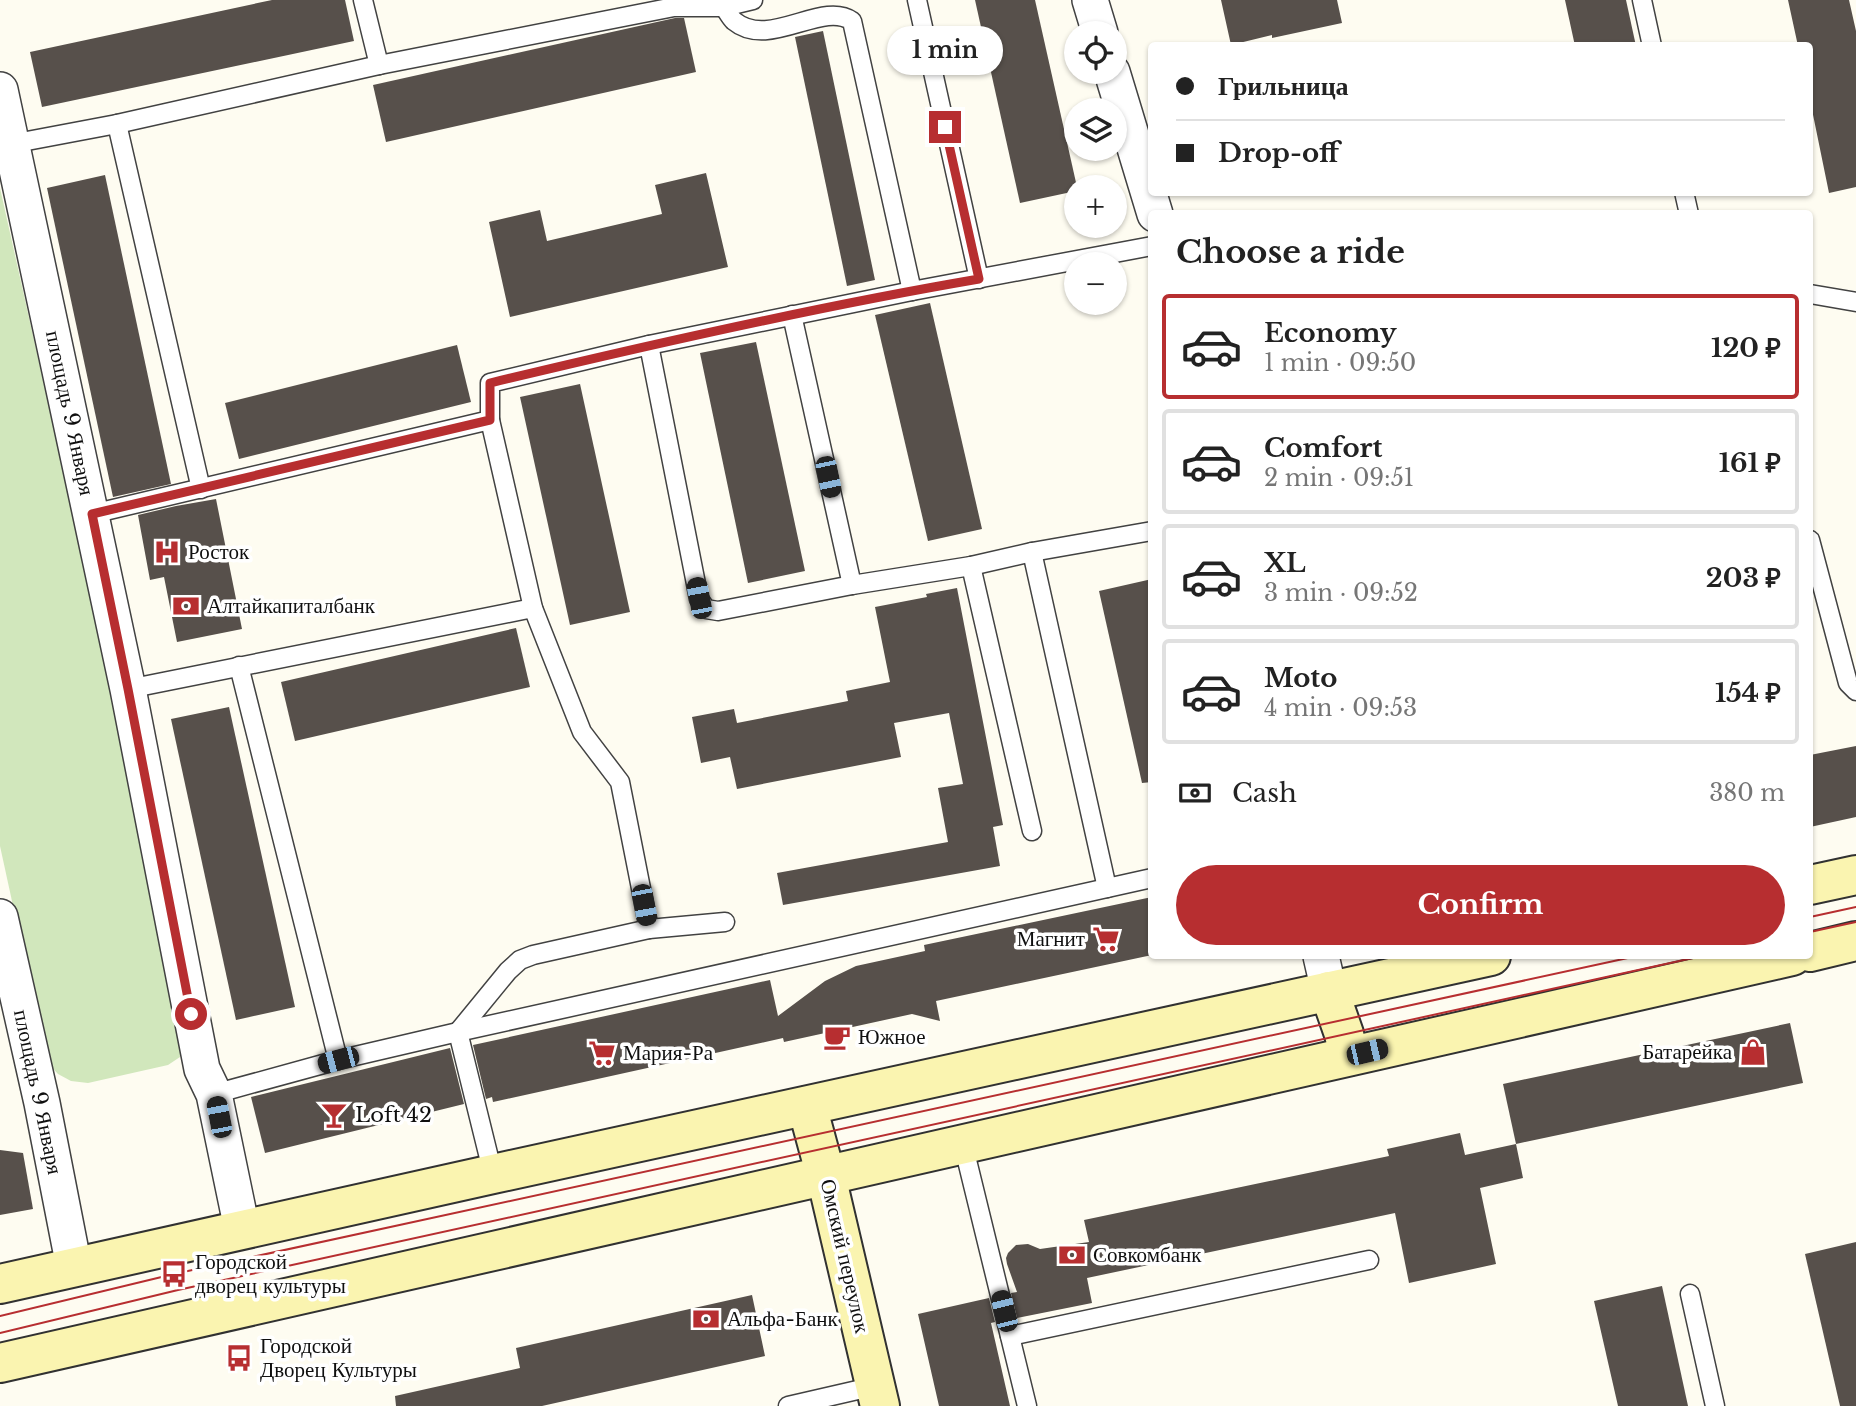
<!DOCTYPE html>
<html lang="en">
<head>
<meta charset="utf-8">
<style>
  :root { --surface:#fff; --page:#f2f2f2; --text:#222; --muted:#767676; --line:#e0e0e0; --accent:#b72e30 }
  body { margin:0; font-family:"Libre Baskerville",serif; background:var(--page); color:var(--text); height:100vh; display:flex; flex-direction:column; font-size:26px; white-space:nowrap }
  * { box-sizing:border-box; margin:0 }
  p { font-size:23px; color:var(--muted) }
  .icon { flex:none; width:38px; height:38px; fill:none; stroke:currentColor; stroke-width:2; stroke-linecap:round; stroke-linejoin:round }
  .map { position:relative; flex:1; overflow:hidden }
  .details { position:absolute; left:1148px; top:210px; width:665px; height:749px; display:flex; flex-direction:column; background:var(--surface); border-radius:7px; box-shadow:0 2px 5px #0004 }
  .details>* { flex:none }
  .top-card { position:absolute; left:1148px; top:42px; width:665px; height:154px; border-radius:7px; box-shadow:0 2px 5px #0004; display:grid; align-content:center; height:154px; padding:0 28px; background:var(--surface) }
  .buttons { position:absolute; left:1064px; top:21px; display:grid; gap:14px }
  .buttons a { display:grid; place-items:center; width:63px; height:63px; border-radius:50%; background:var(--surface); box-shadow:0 2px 5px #0004; font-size:35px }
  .end { position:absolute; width:32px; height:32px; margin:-16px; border:9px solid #b72e30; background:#fff; box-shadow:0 0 0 4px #fff }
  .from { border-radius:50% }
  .bubble { position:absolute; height:49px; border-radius:24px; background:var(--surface); box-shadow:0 2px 5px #0004; font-size:23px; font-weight:700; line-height:49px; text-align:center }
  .car { position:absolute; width:21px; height:42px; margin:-21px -10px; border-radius:9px; box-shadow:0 0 5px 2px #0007; background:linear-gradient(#222 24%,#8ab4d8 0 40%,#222 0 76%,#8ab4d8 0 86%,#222 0) }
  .top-card b { display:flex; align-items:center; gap:24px; height:66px; font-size:26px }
  .top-card b+b { border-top:2px solid var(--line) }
  .top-card i { width:18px; height:18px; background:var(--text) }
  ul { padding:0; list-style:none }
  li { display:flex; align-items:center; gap:21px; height:105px; margin:0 14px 10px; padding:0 14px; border:4px solid var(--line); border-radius:7px }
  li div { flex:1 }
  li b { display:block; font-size:26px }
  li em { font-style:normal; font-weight:700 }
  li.selected { border-color:var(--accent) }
  li>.icon { width:63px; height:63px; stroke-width:1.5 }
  h2 { padding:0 28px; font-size:32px; line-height:84px }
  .pay { display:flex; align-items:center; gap:18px; height:77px; padding:0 28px; font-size:26px }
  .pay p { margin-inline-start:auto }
  .action { display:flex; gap:14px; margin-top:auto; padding:14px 28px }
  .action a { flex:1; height:80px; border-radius:42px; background:var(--accent); color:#fff; font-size:28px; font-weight:700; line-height:80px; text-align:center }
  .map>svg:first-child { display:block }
  .green { fill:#d1e7bc }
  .building { fill:#57504b }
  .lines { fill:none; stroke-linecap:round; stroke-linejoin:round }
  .lane-casing { stroke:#424242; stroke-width:21 }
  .street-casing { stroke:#424242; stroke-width:38 }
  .secondary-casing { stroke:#313131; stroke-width:42 }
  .lane { stroke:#fff; stroke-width:18 }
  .street { stroke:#fff; stroke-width:35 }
  .secondary { stroke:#faf4b0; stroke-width:38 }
  .tram { stroke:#b72e30; stroke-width:2 }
  .route { stroke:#b72e30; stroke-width:9 }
  .labels { text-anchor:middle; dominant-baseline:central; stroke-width:7; stroke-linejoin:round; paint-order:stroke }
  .street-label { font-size:21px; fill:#0f0f0f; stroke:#fff }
  .poi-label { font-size:21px; fill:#0f0f0f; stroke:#fff; text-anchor:start }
</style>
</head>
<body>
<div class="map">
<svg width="1856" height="1406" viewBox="0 0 1856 1406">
  <rect width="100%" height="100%" fill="#fefcf1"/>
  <polygon class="green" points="0,188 83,559 188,1044 180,1057 168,1065 88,1083 71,1081 58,1074 47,1062 0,846"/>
  <g class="building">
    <polygon points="272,0 345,0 354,41 42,107 30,52"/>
    <polygon points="975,0 1035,0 1077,187 1076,191 1020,203"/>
    <polygon points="1221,0 1337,0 1342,23 1272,38 1272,35 1231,45"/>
    <polygon points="1565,0 1626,0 1636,46 1575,46"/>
    <polygon points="1788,0 1849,0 1856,31 1856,187 1829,193 1810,100 1810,46 1798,46"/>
    <polygon points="675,18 684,18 696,72 386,142 373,85"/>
    <polygon points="823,31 875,280 847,286 795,37"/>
    <polygon points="706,173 728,267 510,317 489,222 540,210 547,241 662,214 655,185"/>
    <polygon points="105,175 171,484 113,497 47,188"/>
    <polygon points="930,303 982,529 928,541 875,315"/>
    <polygon points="756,342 805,571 748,583 700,353"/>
    <polygon points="457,345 471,402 239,459 225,403"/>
    <polygon points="580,384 630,612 570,625 520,397"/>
    <polygon points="216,499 242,629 177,642 164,577 150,580 138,515 176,506"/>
    <polygon points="1152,579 1152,782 1142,783 1099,591"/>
    <polygon points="957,588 1003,825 993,827 1000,866 783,905 777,873 948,842 938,788 963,784 949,713 894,723 901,757 737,789 730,757 701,763 692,717 734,709 737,723 848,701 846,691 890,682 875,607 927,597 926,594"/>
    <polygon points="516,628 530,687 295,741 281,682"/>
    <polygon points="229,707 295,1007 236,1020 171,719"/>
    <polygon points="1856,746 1856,817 1810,827 1810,755"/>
    <polygon points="1152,897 1152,955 936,1001 940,1021 912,1014 784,1042 783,1038 493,1102 492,1097 486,1099 473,1045 770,980 778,1016 825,981 856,966 925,951 924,945"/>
    <polygon points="1790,1023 1803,1083 1516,1144 1503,1084"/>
    <polygon points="450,1048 464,1104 265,1153 251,1097"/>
    <polygon points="1460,1133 1465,1155 1516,1144 1523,1178 1480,1188 1496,1264 1409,1283 1395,1213 1087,1278 1092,1303 1017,1318 1011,1293 1017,1292 1007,1264 1006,1258 1008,1253 1016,1245 1028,1244 1040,1249 1089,1242 1084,1220 1389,1156 1387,1149"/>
    <polygon points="0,1150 23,1153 33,1209 0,1215"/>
    <polygon points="1856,1242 1856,1406 1840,1406 1805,1254"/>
    <polygon points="1662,1286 1688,1406 1618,1406 1594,1301"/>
    <polygon points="752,1295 765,1356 542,1406 396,1406 395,1396 520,1368 516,1348"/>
    <polygon points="989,1298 995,1322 991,1323 1010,1406 939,1406 918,1314"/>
  </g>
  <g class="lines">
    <defs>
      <g id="lane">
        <polyline points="363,0 379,65"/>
        <polyline points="917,0 979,279"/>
        <polyline points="1642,0 1652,46"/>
        <path d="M724,7C727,11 730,17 734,21C769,50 822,0 852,21L912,291"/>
        <polyline points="117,124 201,489"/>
        <polyline points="11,144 117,124 379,65 674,7 724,7 753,0"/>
        <polyline points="1684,192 1689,214"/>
        <polyline points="1810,294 1856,302"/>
        <polyline points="792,315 852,585"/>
        <polyline points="649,345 699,599 706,609 718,611 852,585 971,566 1032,552 1152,531"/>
        <polyline points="490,420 533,608 582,732 620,782 649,929 725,922"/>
        <polyline points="92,514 490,420 490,383 649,345 912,291 1152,246"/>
        <polyline points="1810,540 1848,683 1856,691"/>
        <polyline points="1032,552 1107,888"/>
        <polyline points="971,566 1032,831"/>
        <polyline points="239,666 338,1060"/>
        <polyline points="128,689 533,608"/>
        <polyline points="214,1094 338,1060 458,1032 1152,878"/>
        <polyline points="963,1144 1027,1406"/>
        <polyline points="493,1174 458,1032 508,971 520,960 533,955 649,929"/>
        <polyline points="1690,1294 1715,1406"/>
        <polyline points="1010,1336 1369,1260"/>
        <polyline points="788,1406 875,1386"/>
      </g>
      <g id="street">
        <polyline points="1090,0 1100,33"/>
        <polyline points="1112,72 1155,214"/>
        <polyline points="0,90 128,689 202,1069 214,1094 242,1229"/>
        <polyline points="0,917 42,1103 74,1267"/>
        <polyline points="1321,956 1329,991"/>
      </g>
      <g id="secondary">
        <polyline points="1810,885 1856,875"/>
        <polyline points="1810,952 1856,941"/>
        <polyline points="1329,991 1344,1034 1349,1056"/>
        <polyline points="807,1106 826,1176 880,1406"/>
        <polyline points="0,1284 493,1174 1491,956"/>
        <polyline points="0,1363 1792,956"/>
      </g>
    </defs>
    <use href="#lane" class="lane-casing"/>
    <use href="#street" class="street-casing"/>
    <use href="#secondary" class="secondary-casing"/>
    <use href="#lane" class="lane"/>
    <use href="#street" class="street"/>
    <use href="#secondary" class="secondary"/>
    <g class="tram">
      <polyline points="1810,917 1856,907"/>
      <polyline points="1810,932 1856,922"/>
      <polyline points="0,1316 174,1274 1637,956"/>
      <polyline points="0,1333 178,1290 1702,956"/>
    </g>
  </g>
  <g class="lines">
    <path class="route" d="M191,1014L128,689L92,514L490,420V383C652,344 815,307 979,279L945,127"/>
  </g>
  <defs>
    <symbol id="hospital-bare" viewBox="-9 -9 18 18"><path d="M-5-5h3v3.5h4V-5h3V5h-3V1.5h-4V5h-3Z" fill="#b72e30" stroke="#fff" stroke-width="2.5" paint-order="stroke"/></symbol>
    <symbol id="bank-bare" viewBox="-9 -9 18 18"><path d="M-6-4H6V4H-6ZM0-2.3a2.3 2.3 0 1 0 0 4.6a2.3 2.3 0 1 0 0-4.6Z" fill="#b72e30" stroke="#fff" stroke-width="2.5" paint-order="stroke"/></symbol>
    <symbol id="supermarket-bare" viewBox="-9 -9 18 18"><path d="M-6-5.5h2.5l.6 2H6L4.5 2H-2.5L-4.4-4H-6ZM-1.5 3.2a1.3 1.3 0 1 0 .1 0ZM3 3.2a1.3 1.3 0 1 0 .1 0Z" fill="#b72e30" stroke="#fff" stroke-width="2.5" paint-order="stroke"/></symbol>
    <symbol id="cafe-bare" viewBox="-9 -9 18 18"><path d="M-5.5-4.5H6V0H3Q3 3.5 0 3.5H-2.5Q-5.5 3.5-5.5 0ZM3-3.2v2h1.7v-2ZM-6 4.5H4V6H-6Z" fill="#b72e30" stroke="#fff" stroke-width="2.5" paint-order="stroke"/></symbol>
    <symbol id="shop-bare" viewBox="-9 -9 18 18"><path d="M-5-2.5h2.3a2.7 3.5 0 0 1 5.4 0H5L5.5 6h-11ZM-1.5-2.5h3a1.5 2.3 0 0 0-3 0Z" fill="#b72e30" stroke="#fff" stroke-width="2.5" paint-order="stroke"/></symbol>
    <symbol id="bar-bare" viewBox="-9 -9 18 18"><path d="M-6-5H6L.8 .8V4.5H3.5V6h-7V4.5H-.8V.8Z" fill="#b72e30" stroke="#fff" stroke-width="2.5" paint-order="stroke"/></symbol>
    <symbol id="bus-bare" viewBox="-9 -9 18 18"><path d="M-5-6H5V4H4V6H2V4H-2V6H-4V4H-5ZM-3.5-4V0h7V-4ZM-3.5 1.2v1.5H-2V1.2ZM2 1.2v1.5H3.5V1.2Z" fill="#b72e30" stroke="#fff" stroke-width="2.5" paint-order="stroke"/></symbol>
  </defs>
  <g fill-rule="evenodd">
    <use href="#hospital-bare" x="148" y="533" width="38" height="38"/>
    <use href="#bank-bare" x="167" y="587" width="38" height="38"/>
    <use href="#supermarket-bare" x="1087" y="920" width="38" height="38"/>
    <use href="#cafe-bare" x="818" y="1018" width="38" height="38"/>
    <use href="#shop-bare" x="1734" y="1033" width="38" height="38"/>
    <use href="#supermarket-bare" x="583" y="1034" width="38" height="38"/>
    <use href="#bar-bare" x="315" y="1096" width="38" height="38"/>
    <use href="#bank-bare" x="1053" y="1236" width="38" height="38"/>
    <use href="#bus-bare" x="155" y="1255" width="38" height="38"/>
    <use href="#bank-bare" x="687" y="1300" width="38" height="38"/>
    <use href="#bus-bare" x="220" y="1339" width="38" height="38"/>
  </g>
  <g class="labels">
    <g class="street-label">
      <text transform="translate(70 413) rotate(78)">площадь 9 Января</text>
      <text transform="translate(38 1092) rotate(78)">площадь 9 Января</text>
      <text transform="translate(845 1256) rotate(77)">Омский переулок</text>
    </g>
    <g class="poi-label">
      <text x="188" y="552">Росток</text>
      <text x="207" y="606">Алтайкапиталбанк</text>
      <text x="1085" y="939" text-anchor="end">Магнит</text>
      <text x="858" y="1037">Южное</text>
      <text x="1732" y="1052" text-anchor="end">Батарейка</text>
      <text x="623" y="1053">Мария-Ра</text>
      <text x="355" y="1115">Loft 42</text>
      <text x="1093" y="1255">Совкомбанк</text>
      <text x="195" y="1262">Городской<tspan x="195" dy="24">дворец культуры</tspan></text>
      <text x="727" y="1319">Альфа-Банк</text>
      <text x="260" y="1346">Городской<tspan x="260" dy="24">Дворец Культуры</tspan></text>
    </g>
  </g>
</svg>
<div class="buttons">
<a><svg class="icon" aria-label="locate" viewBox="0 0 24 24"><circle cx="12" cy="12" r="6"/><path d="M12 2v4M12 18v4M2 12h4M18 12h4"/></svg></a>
<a><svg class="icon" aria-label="layers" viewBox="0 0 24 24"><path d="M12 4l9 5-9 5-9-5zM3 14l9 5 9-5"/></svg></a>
<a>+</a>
<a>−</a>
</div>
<i class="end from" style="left:191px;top:1014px"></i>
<i class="end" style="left:945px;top:127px"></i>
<div class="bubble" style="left:887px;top:26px;width:116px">1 min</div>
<i class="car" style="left:828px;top:477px;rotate:168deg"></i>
<i class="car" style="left:699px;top:598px;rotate:349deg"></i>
<i class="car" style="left:644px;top:905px;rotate:169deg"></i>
<i class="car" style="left:1367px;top:1052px;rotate:77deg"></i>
<i class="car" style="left:338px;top:1060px;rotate:255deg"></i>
<i class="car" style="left:219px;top:1117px;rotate:349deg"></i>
<i class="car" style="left:1004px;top:1311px;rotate:346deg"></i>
<div class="top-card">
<b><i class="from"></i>Грильница</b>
<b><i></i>Drop-off</b>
</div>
<section class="details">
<h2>Choose a ride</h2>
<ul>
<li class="selected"><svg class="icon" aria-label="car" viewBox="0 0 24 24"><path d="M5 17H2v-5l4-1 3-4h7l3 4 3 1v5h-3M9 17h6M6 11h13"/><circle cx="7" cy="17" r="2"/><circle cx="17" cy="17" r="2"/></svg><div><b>Economy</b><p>1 min · 09:50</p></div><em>120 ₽</em></li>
<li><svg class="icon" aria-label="car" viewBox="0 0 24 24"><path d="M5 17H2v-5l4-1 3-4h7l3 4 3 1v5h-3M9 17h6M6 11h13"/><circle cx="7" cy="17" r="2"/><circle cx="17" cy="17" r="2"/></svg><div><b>Comfort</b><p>2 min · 09:51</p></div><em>161 ₽</em></li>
<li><svg class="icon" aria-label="car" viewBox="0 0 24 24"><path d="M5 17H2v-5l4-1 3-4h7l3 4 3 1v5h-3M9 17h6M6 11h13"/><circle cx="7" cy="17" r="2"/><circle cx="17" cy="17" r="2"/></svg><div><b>XL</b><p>3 min · 09:52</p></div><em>203 ₽</em></li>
<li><svg class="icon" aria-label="car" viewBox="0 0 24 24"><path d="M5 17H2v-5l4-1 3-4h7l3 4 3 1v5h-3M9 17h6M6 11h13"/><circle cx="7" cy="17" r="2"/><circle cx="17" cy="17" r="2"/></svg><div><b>Moto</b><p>4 min · 09:53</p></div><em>154 ₽</em></li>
</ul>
<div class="pay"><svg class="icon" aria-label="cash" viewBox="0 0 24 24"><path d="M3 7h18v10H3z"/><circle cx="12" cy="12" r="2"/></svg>Cash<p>380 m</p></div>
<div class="action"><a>Confirm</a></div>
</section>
</div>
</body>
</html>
